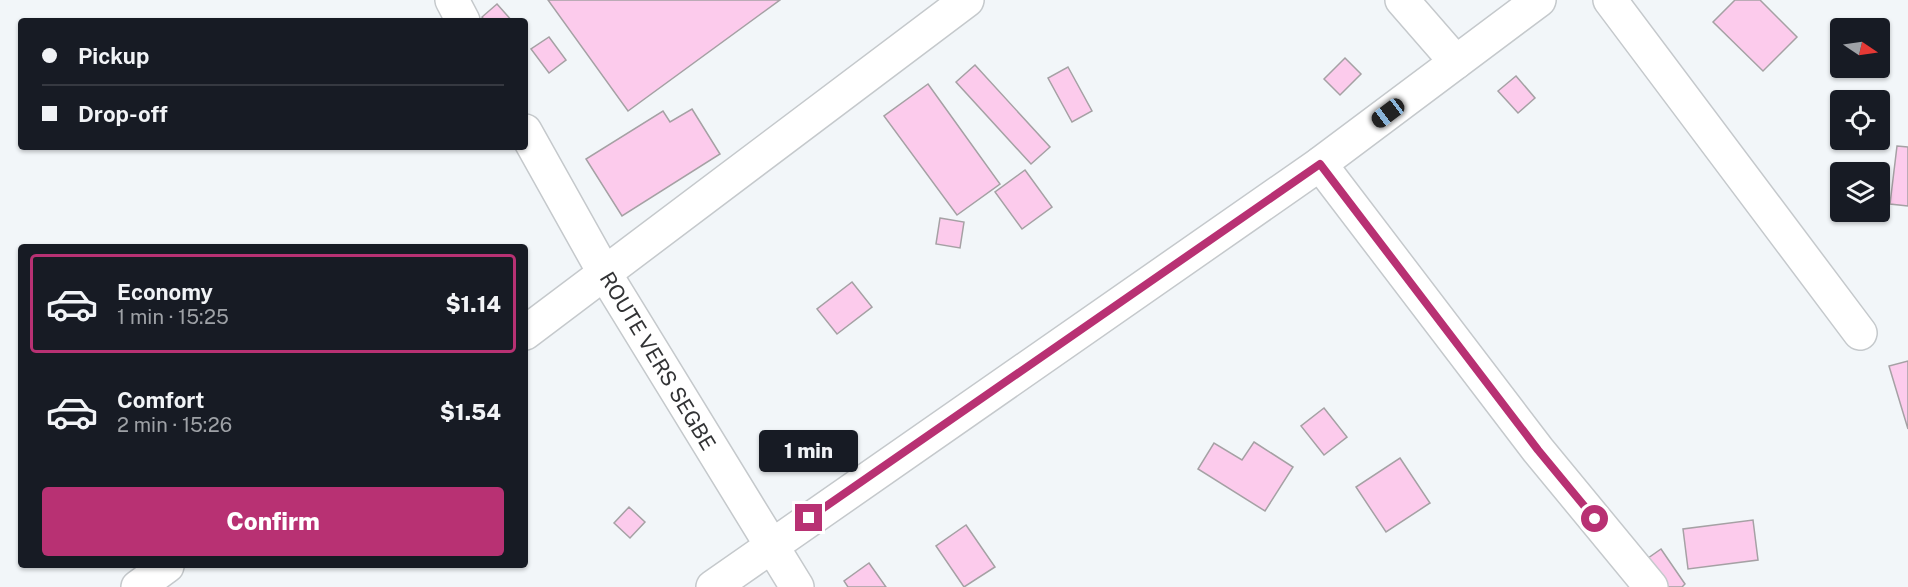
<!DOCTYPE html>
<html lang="en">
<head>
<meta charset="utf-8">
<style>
  :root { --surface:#171b24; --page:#20242c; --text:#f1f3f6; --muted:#9ea1a6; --line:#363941; --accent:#b83173 }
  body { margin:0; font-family:"Public Sans",sans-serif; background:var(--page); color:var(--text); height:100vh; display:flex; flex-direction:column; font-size:22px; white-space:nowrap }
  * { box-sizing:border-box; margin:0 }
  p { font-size:20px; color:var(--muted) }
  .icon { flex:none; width:33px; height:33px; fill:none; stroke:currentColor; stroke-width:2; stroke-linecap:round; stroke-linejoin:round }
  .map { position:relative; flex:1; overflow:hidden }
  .panel { position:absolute; left:18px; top:244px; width:510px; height:324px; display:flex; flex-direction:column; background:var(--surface); border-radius:6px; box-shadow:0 2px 4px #0004 }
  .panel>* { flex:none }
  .banner { position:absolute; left:18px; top:18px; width:510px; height:132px; border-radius:6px; box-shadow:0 2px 4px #0004; display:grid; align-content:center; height:132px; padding:0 24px; background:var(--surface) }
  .needle { width:39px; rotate:103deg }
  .controls { position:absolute; left:1830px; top:18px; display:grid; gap:12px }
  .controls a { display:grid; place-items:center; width:60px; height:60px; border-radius:6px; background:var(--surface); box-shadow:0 2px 4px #0004; font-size:30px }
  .end { position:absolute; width:27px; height:27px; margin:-14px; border:8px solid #b83173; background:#fff; box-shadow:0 0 0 3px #fff }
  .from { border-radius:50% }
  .bubble { position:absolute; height:42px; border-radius:6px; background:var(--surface); box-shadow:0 2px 4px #0004; font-size:20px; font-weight:800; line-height:42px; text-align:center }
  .car { position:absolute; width:18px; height:36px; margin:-18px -9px; border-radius:8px; box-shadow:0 0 4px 2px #0007; background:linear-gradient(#222 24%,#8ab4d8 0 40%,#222 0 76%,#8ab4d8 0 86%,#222 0) }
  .banner b { display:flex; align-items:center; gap:21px; height:57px; font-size:22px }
  .banner b+b { border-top:2px solid var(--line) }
  .banner i { width:15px; height:15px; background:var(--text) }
  ul { padding:10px 0 0; list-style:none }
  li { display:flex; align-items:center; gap:18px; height:99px; margin:0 12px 9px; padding:0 12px; border:3px solid transparent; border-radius:6px }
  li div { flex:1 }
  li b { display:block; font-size:22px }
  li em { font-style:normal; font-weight:800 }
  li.current { border-color:var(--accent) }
  li>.icon { width:54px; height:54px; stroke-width:1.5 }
  .button { display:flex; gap:12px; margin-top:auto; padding:12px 24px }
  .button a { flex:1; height:69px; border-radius:6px; background:var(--accent); color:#fff; font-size:24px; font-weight:800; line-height:69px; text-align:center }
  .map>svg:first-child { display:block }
  .building { fill:#fccbec; stroke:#a5a1a4; stroke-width:1.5 }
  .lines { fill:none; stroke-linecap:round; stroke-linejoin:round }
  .minor-casing { stroke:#c5c9cc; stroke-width:36 }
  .major-casing { stroke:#c5c9cc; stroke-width:36 }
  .minor { stroke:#fff; stroke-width:33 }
  .major { stroke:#fff; stroke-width:33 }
  .route { stroke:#b83173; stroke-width:8 }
  .labels { text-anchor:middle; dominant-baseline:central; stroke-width:6; stroke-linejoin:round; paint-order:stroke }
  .street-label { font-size:21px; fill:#323335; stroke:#fff }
</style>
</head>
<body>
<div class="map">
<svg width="1908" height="587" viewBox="0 0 1908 587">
  <rect width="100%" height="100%" fill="#f2f6f9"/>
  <g class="building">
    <polygon points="548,0 780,0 628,111"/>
    <polygon points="1735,0 1760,0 1797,37 1763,71 1713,22"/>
    <polygon points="497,4 512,21 485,21 482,17"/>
    <polygon points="549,37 566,60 549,73 531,49"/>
    <polygon points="1345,58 1361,74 1340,95 1324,79"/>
    <polygon points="975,65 1050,147 1031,164 956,82"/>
    <polygon points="1068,67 1092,111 1072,122 1048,78"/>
    <polygon points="1516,76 1535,98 1518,113 1498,91"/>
    <polygon points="928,84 1000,184 957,215 884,116"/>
    <polygon points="692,109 720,154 622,216 586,159 663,111 670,122"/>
    <polygon points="1897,146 1908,147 1908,206 1890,204"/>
    <polygon points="1025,170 1052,207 1022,229 995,192"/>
    <polygon points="940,218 964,222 960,248 936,244"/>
    <polygon points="852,282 872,307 837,334 817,309"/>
    <polygon points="1908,361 1908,429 1889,366"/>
    <polygon points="1324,408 1347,437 1324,455 1301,426"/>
    <polygon points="1254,442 1293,467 1265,511 1198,469 1214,443 1242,460"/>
    <polygon points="1400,458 1430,503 1386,532 1356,487"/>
    <polygon points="629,507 645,522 630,538 614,523"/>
    <polygon points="1753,520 1758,560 1688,569 1683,529"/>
    <polygon points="966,525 995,567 964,587 936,546"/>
    <polygon points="1661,549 1685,584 1682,587 1647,587 1634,568"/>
    <polygon points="869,563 886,587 848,587 844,581"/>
  </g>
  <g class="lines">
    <defs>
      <g id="minor">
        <polyline points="1402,0 1456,62"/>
        <polyline points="1610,0 1860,333"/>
        <polyline points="1320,164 1538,450 1651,587"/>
        <polyline points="525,333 967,0"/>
        <polyline points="138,587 167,566"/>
        <polyline points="713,587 1320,164 1539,0"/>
      </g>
      <g id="major">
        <polyline points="452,0 463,21"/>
        <polyline points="525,131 605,274 797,587"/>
      </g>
    </defs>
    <use href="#minor" class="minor-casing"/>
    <use href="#major" class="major-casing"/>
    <use href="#minor" class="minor"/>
    <use href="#major" class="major"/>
  </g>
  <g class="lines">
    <polyline class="route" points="809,518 1320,164 1538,450 1595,519"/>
  </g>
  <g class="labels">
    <g class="street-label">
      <text transform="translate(658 361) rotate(59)">ROUTE VERS SEGBE</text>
    </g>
  </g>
</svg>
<div class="controls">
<a><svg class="needle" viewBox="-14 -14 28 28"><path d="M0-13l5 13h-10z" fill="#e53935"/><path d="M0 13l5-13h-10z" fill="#9ea1a6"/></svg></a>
<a><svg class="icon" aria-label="locate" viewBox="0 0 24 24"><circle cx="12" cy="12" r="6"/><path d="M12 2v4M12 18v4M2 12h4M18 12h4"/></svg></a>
<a><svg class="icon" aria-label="layers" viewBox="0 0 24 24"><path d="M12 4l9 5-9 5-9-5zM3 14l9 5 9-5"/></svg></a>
</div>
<i class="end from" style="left:1595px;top:519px"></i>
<i class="end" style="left:809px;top:518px"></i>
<div class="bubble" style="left:759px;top:430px;width:99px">1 min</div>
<i class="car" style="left:1388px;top:113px;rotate:233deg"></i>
<div class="banner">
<b><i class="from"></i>Pickup</b>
<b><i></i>Drop-off</b>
</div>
<section class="panel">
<ul>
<li class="current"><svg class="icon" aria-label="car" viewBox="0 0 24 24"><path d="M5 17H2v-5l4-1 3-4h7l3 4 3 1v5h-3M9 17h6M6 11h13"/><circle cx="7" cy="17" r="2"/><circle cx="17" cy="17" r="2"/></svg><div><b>Economy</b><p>1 min · 15:25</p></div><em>$1.14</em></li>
<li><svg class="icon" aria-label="car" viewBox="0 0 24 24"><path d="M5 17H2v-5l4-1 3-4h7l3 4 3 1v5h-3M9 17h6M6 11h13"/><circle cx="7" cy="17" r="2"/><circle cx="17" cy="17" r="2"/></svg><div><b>Comfort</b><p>2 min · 15:26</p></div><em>$1.54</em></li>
</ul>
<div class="button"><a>Confirm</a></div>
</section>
</div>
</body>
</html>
